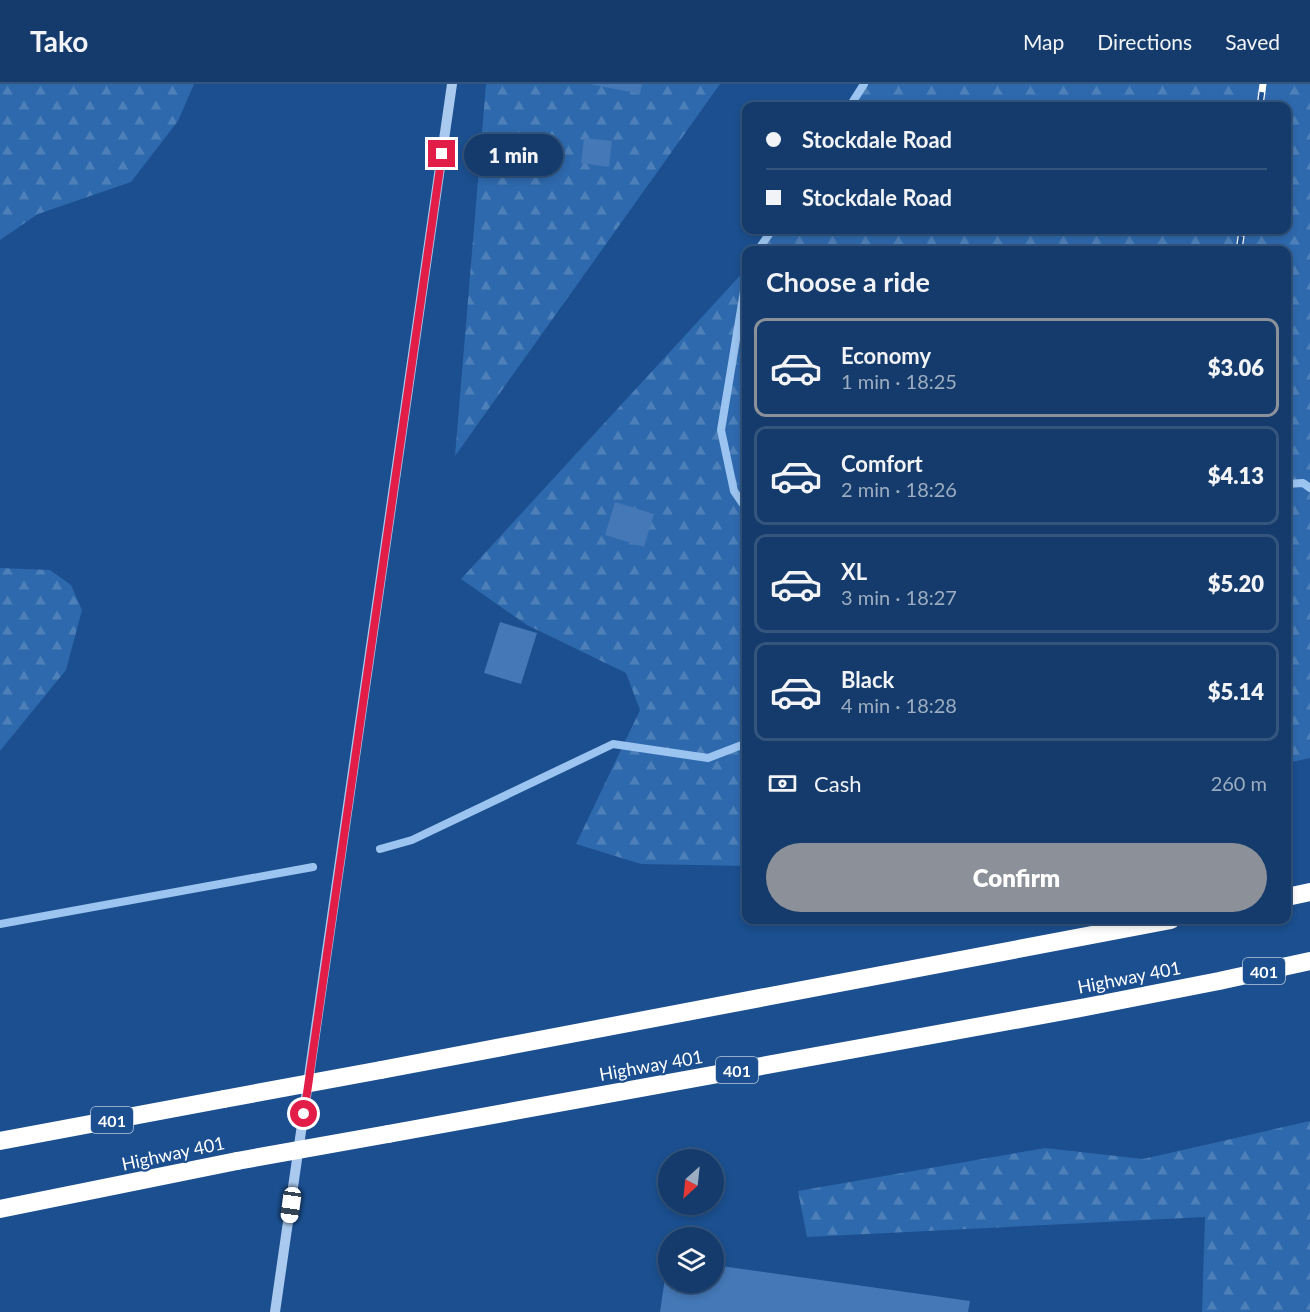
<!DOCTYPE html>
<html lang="en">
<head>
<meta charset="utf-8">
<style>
  :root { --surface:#143b6b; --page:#1d4271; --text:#f1f3f6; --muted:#9dadc1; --line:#33557e; --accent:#8c9099 }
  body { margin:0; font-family:Lato,sans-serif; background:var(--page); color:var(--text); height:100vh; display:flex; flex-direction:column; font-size:22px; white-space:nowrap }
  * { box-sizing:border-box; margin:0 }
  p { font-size:20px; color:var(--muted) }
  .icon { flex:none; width:33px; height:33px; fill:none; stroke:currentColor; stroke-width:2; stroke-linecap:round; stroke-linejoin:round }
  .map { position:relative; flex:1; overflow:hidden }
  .sheet { position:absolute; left:742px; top:162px; width:549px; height:678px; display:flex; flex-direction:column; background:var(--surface); border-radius:12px; box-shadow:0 3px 9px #0003,0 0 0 2px var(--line) }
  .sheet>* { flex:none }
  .guide { position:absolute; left:742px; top:18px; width:549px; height:132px; border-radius:12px; box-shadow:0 3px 9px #0003,0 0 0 2px var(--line); display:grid; align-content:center; height:132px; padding:0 24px; background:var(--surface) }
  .needle { width:39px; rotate:207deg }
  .buttons { position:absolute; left:658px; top:1065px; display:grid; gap:12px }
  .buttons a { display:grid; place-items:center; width:66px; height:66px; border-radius:50%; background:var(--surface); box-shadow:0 3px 9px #0003,0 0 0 2px var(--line); font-size:30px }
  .end { position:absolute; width:27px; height:27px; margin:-14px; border:8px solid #e11d48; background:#fff; box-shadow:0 0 0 3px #fff }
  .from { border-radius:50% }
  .bubble { position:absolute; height:42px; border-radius:21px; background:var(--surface); box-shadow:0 3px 9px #0003,0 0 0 2px var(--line); font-size:20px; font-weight:800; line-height:42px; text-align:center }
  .car { position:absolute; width:18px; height:36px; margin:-18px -9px; border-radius:8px; box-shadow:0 0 4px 2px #0007; background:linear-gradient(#fff 24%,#345 0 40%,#fff 0 76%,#345 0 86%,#fff 0) }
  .guide b { display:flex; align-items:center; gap:21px; height:57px; font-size:22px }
  .guide b+b { border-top:2px solid var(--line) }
  .guide i { width:15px; height:15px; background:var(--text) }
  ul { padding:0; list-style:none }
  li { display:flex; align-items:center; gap:18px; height:99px; margin:0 12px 9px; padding:0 12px; border:3px solid var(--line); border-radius:12px }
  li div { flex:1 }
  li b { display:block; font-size:22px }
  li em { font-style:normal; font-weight:800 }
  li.selected { border-color:var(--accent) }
  li>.icon { width:54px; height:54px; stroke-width:1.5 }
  h2 { padding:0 24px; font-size:27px; line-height:72px }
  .pay { display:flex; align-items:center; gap:15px; height:66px; padding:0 24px; font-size:22px }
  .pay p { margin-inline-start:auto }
  .primary-button { display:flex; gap:12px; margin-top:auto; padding:12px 24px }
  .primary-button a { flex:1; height:69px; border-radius:36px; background:var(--accent); color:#fff; font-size:24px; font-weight:800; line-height:69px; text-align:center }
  header { display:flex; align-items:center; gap:36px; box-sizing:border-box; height:84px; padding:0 30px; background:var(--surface); border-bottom:2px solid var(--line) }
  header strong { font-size:28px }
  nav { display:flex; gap:33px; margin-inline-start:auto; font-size:21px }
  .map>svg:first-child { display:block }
  .forest { fill:url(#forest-firs) }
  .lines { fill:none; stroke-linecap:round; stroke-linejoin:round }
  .stream { stroke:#9cc4f0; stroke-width:8 }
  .building { fill:#4478b7 }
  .minor { stroke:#a9c9ee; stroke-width:10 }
  .highway { stroke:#fff; stroke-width:18 }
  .rail-casing { stroke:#fff; stroke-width:7 }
  .rail { stroke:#1b4f8f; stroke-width:4.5; stroke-dasharray:14; stroke-linecap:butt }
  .highway-bridge { stroke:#fff; stroke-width:18 }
  .route { stroke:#e11d48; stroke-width:8 }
  .labels { text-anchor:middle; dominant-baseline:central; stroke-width:4.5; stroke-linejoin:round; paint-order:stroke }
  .shield { fill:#1b4f8f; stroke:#bbcadd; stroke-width:1.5 }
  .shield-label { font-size:16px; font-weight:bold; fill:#fff }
  .street-label { font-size:18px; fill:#fff; stroke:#1b4f8f }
</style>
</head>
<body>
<header>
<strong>Tako</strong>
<nav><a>Map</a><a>Directions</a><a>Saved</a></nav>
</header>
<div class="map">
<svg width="1310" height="1228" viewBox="0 0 1310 1228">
  <defs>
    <pattern id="forest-firs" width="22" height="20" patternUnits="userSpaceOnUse" patternTransform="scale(1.5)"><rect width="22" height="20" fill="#2e69ad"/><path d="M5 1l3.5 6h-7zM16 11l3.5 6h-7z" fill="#4d80b9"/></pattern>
  </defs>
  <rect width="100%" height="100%" fill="#1b4f8f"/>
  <g class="forest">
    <polygon points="0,0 194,0 178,37 131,98 38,130 0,156"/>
    <polygon points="486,0 720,0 455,372"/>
    <polygon points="864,0 1310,0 1310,674 1287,679 1287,166 758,166 772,146 1287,146 1287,22 850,22"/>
    <polygon points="747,184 747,782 641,780 576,760 640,626 626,589 527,541 461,495"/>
    <polygon points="0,484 50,486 71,501 82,526 66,586 0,667"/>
    <polygon points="1310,1037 1310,1228 1202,1228 1205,1133 807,1153 798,1107 1045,1064 1143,1075"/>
  </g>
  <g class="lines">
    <g class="stream">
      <polyline points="850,22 864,0"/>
      <polyline points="758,166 772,146"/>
      <polyline points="747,189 721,346 734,407 747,426"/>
      <polyline points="1287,400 1303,399 1310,404"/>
      <polyline points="380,765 412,756 613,660 708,674 747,659"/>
      <polyline points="0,840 313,783"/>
    </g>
  </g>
  <g class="building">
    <polygon points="590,0 642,0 640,10"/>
    <polygon points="584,54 612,57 609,83 581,79"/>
    <polygon points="615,418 654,430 644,463 605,451"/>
    <polygon points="500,538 537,549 521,600 484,589"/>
    <polygon points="668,1173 669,1198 714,1198 714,1181 970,1217 968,1228 660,1228"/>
  </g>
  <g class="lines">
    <polyline class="minor" points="275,1228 452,0"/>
    <g class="highway">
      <polyline points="1287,813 1310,808"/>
      <polyline points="381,986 1171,836"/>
      <polyline points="388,1050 1086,923 1219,897 1310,877"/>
      <polyline points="0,1057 224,1015"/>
      <polyline points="0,1125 237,1077"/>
    </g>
    <defs>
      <g id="rail">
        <polyline points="1260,22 1263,0"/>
        <polyline points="1239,166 1242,146"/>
      </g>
    </defs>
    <use href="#rail" class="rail-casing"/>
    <use href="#rail" class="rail"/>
    <g class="highway-bridge">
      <polyline points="224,1015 381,986"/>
      <polyline points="237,1077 388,1050"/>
    </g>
  </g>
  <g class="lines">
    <polyline class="route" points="304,1030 442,70"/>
  </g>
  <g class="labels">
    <g class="shield">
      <rect x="1243" y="874" width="42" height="26" rx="4.5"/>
      <rect x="716" y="973" width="42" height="26" rx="4.5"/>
      <rect x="91" y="1023" width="42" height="26" rx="4.5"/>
    </g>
    <g class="shield-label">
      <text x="1264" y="887">401</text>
      <text x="737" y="986">401</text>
      <text x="112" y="1036">401</text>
    </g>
    <g class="street-label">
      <text transform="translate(1129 893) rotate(-11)">Highway 401</text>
      <text transform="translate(651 981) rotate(-10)">Highway 401</text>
      <text transform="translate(173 1069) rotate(-12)">Highway 401</text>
    </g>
  </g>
</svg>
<div class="buttons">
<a><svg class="needle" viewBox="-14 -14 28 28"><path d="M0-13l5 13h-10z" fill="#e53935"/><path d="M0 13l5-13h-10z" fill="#9dadc1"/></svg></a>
<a><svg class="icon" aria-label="layers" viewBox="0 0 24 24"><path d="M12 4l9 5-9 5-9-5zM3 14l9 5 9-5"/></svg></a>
</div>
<i class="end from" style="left:304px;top:1030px"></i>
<i class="end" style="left:442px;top:70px"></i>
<div class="bubble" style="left:464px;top:50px;width:99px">1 min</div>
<i class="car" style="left:291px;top:1121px;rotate:188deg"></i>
<div class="guide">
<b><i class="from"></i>Stockdale Road</b>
<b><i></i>Stockdale Road</b>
</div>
<section class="sheet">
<h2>Choose a ride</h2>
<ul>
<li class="selected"><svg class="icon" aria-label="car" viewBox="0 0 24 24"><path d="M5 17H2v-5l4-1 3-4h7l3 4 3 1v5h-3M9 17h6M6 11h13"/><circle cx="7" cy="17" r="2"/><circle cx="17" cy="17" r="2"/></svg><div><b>Economy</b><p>1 min · 18:25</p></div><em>$3.06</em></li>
<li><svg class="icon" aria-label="car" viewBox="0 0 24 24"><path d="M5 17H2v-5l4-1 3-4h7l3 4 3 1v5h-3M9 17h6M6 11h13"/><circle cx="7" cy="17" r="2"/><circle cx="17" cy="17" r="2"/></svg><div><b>Comfort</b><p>2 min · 18:26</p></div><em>$4.13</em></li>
<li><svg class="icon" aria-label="car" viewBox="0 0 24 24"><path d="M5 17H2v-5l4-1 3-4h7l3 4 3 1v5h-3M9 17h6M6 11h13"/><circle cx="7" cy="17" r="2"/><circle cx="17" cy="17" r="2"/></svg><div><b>XL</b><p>3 min · 18:27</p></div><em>$5.20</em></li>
<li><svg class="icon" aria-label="car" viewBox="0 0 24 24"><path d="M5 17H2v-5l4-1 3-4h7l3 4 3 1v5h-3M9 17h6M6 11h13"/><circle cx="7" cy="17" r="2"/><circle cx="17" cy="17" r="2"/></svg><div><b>Black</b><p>4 min · 18:28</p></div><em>$5.14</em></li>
</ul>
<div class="pay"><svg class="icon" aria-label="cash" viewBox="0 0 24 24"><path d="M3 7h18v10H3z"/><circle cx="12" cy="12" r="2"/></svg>Cash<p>260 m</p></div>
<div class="primary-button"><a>Confirm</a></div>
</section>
</div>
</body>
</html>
